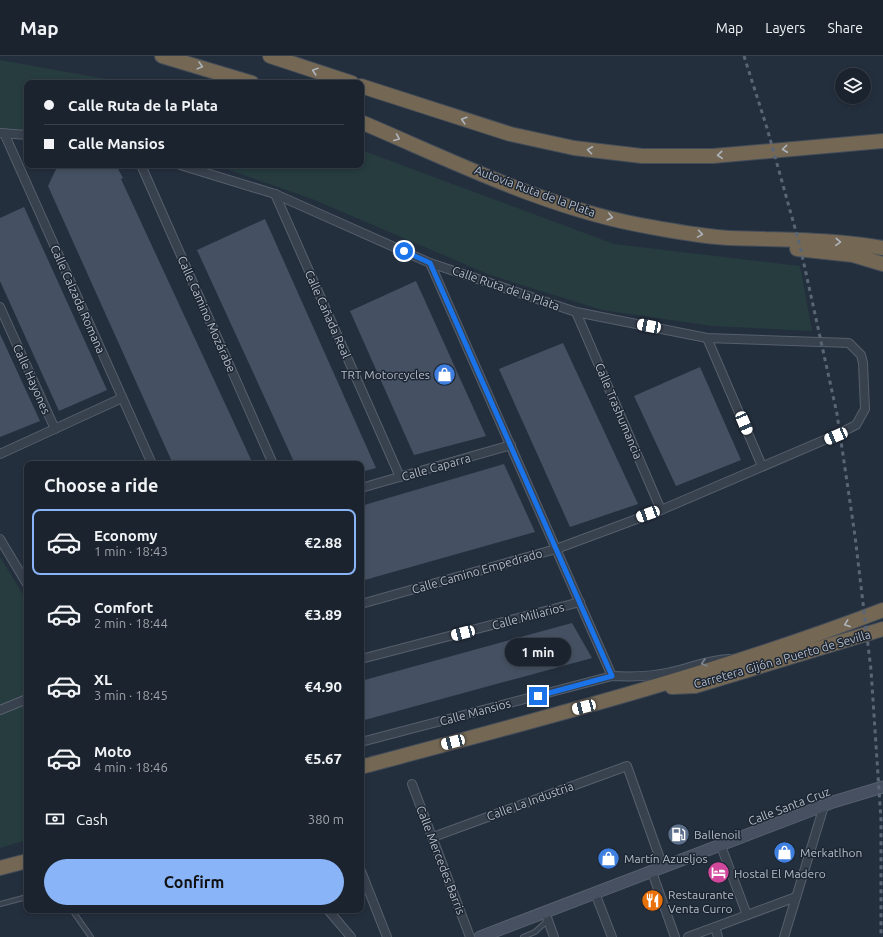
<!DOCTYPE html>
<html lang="en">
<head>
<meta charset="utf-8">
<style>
  :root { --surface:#1b232e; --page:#242b36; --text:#f1f3f6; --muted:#a0a4aa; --line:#39404a; --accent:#8ab4f8 }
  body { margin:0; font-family:Ubuntu,sans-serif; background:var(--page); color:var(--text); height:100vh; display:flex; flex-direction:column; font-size:15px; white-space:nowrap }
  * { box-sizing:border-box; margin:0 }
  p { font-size:13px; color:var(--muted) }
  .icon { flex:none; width:22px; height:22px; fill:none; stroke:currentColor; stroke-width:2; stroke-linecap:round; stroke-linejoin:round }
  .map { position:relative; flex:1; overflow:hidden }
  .drawer { position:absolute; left:24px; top:405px; width:340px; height:452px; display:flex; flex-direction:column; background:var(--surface); border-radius:8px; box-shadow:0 2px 6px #0003,0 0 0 1px var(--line) }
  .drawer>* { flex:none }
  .top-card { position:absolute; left:24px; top:24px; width:340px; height:88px; border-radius:8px; box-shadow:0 2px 6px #0003,0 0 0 1px var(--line); display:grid; align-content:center; height:88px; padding:0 20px; background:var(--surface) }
  .fabs { position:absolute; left:835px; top:12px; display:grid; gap:8px }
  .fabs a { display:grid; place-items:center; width:36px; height:36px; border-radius:50%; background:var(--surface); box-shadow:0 2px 6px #0003,0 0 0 1px var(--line); font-size:20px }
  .end { position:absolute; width:18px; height:18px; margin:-9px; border:5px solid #1a73e8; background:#fff; box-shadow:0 0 0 2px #fff }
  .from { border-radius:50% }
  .bubble { position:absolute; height:28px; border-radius:14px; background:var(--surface); box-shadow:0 2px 6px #0003,0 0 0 1px var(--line); font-size:13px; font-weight:700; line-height:28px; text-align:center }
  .car { position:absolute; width:12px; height:24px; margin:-12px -6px; border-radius:5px; box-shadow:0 0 3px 1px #0007; background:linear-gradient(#fff 24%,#345 0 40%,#fff 0 76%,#345 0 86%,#fff 0) }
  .top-card b { display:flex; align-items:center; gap:14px; height:38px; font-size:15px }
  .top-card b+b { border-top:1px solid var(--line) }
  .top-card i { width:10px; height:10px; background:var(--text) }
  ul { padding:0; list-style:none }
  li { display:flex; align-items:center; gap:12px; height:66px; margin:0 8px 6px; padding:0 12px; border:2px solid transparent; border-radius:8px }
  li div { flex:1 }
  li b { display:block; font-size:15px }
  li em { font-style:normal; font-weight:700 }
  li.selected { border-color:var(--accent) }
  li>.icon { width:36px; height:36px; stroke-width:1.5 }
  h2 { padding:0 20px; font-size:18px; line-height:48px }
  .pay { display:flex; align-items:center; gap:10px; height:44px; padding:0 20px; font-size:15px }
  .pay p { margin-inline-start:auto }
  .action { display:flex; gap:8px; margin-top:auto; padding:8px 20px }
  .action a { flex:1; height:46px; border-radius:24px; background:var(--accent); color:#111; font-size:16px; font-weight:700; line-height:46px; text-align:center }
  header { display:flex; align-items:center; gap:24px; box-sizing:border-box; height:56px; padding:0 20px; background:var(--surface); border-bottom:1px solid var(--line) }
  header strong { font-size:19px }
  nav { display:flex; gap:22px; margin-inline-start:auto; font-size:14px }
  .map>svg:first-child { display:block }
  .green { fill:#263c3f }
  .building { fill:#455162 }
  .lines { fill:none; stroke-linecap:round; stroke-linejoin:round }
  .lane-casing { stroke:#565f6c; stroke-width:6 }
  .street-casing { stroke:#565f6c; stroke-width:10 }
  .secondary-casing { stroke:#565f6c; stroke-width:13 }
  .highway-casing { stroke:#434c59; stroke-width:16 }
  .lane { stroke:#38414e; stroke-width:4 }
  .street { stroke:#38414e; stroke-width:8 }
  .secondary { stroke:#465061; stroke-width:11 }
  .highway { stroke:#746855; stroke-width:14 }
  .rail { stroke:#5a6575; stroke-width:3; stroke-dasharray:4 4; stroke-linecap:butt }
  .oneway { stroke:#aeb4bd }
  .oneway2 { stroke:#7c8592 }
  .route { stroke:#1a73e8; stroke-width:5 }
  .labels { text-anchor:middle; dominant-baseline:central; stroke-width:3; stroke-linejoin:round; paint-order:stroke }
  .street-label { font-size:12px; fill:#b4bcc9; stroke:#1d2633 }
  .poi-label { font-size:12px; fill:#b4bcc9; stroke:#1d2633; text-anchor:start }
</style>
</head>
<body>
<header>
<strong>Map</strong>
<nav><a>Map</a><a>Layers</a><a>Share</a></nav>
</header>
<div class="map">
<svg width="883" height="881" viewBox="0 0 883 881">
  <rect width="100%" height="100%" fill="#242f3e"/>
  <g class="green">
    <polygon points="0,4 128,27 27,27 27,74 0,72"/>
    <polygon points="361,94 614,188 800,210 812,275 712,270 602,254 490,219 312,143 215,109 361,109"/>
    <polygon points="0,501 27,545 27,784 0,792"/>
  </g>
  <g class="building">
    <polygon points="58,109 107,109 117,111 123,122 121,123 253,408 173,408 48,130"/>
    <polygon points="24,151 107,334 59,355 0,225 0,162"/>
    <polygon points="265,163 376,412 361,416 361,408 295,408 197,194"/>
    <polygon points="416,225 486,380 414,399 350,255"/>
    <polygon points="0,278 40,365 0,381"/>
    <polygon points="563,287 638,448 570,471 499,313"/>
    <polygon points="700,311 741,404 676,430 634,340"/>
    <polygon points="504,408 535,476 361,525 361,450"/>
    <polygon points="572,567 592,602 361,665 361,625"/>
  </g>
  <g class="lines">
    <defs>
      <g id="lane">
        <polyline points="0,848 27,841"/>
        <polyline points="72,854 91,881"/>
        <polyline points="523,881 535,876 548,864"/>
      </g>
      <g id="street">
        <polyline points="0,77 27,79"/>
        <polyline points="4,77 152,408"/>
        <polyline points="141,109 273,408"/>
        <polyline points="180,109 275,138 430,207 576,256 707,282 849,287 861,299 863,307 865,353 856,369 836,379 661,454 556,493 361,548"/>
        <polyline points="275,138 400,421"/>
        <polyline points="430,207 612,620"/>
        <polyline points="0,251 55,373"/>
        <polyline points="576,256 661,454"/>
        <polyline points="707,282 762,410"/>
        <polyline points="0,398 122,342"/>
        <polyline points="361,432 511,389"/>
        <polyline points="0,483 27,528"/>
        <polyline points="361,603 580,546"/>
        <polyline points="0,654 27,643"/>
        <path d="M361,686L612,620C632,621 651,621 671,616C691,612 709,603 730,603"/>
        <polyline points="412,728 470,881"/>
        <polyline points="433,781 627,710 663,811"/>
        <polyline points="721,790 747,859"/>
        <polyline points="361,815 387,881"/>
        <polyline points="652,816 675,881"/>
        <polyline points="595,837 612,881"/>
        <polyline points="328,854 351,881"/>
        <polyline points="545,856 554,881"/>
        <polyline points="715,871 718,881"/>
        <polyline points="688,881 796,841"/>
        <polyline points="784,881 824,750"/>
      </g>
      <polyline id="secondary" points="480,881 833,746 883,731"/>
      <g id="highway">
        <polyline points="162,0 252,27"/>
        <polyline points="270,0 352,27"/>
        <polyline points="361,30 510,78 574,92 642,100 713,100 883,85"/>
        <path d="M361,66C455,106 550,154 651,171C673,175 695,179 717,181C733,183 749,182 765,183C805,184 844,185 883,192"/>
        <polyline points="797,193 853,199 883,208"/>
        <polyline points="672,631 695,630 883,573"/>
        <path d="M361,711C537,664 713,619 883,554"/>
        <polyline points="0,812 27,805"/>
      </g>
    </defs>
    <use href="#lane" class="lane-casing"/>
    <use href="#street" class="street-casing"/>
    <use href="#secondary" class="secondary-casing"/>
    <use href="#highway" class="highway-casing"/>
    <use href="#lane" class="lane"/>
    <use href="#street" class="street"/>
    <use href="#secondary" class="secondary"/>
    <use href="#highway" class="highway"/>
    <polyline class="rail" points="744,0 767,72 800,190 837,358 855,480 871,614 881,764 881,881"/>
  </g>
  <defs><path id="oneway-chevron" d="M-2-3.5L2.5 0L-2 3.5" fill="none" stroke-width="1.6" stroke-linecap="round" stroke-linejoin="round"/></defs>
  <g class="oneway">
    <use href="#oneway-chevron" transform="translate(200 10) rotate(15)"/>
    <use href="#oneway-chevron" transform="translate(315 15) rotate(-162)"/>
    <use href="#oneway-chevron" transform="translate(464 64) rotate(-163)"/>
    <use href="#oneway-chevron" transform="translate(397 82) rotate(23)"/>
    <use href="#oneway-chevron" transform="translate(785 93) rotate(174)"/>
    <use href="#oneway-chevron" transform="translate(590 94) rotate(-172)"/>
    <use href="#oneway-chevron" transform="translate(720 99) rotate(175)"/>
    <use href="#oneway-chevron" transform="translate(610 161) rotate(14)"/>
    <use href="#oneway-chevron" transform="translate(700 178) rotate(9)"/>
    <use href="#oneway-chevron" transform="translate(838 186) rotate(4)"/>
    <use href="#oneway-chevron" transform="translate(847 568) rotate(160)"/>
  </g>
  <use class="oneway2" href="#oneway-chevron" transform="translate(704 607) rotate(164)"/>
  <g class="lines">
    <polyline class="route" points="404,195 430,207 612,620 538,640"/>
  </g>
  <defs>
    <symbol id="shop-disc" viewBox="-11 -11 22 22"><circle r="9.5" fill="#3f7fe0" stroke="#1d2633"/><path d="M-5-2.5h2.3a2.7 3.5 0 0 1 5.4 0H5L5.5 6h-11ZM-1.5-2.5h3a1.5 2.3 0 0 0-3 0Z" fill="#fff"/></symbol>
    <symbol id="fuel-disc" viewBox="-11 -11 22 22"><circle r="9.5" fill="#5c6f8a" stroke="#1d2633"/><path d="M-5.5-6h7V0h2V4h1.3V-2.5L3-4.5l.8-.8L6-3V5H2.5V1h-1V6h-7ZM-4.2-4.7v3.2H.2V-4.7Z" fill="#fff"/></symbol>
    <symbol id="hotel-disc" viewBox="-11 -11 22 22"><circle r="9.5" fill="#d1479c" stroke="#1d2633"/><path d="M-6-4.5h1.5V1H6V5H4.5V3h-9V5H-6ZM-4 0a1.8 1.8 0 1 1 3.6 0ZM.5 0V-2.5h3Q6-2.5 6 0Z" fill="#fff"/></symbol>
    <symbol id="restaurant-disc" viewBox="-11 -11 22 22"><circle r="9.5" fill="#e8710a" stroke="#1d2633"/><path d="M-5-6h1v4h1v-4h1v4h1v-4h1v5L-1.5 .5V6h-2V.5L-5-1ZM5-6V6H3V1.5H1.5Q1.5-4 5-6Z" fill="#fff"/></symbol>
  </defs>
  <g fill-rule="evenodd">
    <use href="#shop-disc" x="432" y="306" width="25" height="25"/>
    <use href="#fuel-disc" x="666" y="766" width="25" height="25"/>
    <use href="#shop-disc" x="772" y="784" width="25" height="25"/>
    <use href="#shop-disc" x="596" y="790" width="25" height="25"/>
    <use href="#hotel-disc" x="706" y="804" width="25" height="25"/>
    <use href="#restaurant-disc" x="640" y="832" width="25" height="25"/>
  </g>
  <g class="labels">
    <g class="street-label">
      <text transform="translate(535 135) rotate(20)">Autovía Ruta de la Plata</text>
      <text transform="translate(506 232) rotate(19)">Calle Ruta de la Plata</text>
      <text transform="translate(78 243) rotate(66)">Calle Calzada Romana</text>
      <text transform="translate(207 258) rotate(66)">Calle Camino Mozárabe</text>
      <text transform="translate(328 258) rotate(66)">Calle Cañada Real</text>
      <text transform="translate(32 323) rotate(66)">Calle Hayones</text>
      <text transform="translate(619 355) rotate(67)">Calle Trashumancia</text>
      <text transform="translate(436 411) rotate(-16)">Calle Caparra</text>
      <text transform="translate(477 515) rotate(-16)">Calle Camino Empedrado</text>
      <text transform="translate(528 560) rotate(-15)">Calle Miliarios</text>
      <text transform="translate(782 603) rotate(-16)">Carretera Gijón a Puerto de Sevilla</text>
      <text transform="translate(475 656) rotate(-15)">Calle Mansios</text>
      <text transform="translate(530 745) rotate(-20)">Calle La Industria</text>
      <text transform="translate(789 750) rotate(-21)">Calle Santa Cruz</text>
      <text transform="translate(441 804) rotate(69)">Calle Mercedes Barris</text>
    </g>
    <g class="poi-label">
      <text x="430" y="318" text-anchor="end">TRT Motorcycles</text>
      <text x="694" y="778">Ballenoil</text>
      <text x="800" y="796">Merkatlhon</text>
      <text x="624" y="802">Martín Azueljos</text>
      <text x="734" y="817">Hostal El Madero</text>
      <text x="668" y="838">Restaurante<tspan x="668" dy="14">Venta Curro</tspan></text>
    </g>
  </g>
</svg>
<div class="fabs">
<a><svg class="icon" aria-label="layers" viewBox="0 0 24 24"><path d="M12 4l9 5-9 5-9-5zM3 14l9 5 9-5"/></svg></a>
</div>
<i class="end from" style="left:404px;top:195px"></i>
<i class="end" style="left:538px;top:640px"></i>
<div class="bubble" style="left:505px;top:582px;width:66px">1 min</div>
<i class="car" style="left:649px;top:270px;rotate:281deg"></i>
<i class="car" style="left:744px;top:367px;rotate:157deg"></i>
<i class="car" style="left:836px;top:380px;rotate:247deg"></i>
<i class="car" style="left:648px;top:458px;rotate:250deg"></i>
<i class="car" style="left:463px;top:577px;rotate:255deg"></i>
<i class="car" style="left:584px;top:651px;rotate:255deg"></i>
<i class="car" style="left:453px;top:686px;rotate:255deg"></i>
<div class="top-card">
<b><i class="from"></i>Calle Ruta de la Plata</b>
<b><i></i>Calle Mansios</b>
</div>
<section class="drawer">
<h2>Choose a ride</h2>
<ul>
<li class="selected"><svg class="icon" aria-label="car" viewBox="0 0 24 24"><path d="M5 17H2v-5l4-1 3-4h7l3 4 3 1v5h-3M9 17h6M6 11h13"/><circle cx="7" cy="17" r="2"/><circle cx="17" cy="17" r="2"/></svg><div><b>Economy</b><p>1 min · 18:43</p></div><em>€2.88</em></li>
<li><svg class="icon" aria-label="car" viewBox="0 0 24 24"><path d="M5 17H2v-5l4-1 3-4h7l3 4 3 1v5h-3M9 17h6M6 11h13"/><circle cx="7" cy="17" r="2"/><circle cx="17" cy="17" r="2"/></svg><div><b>Comfort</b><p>2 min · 18:44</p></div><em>€3.89</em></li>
<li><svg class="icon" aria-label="car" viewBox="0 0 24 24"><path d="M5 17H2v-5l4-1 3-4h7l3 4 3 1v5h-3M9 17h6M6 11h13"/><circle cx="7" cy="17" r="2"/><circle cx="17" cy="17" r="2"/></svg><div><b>XL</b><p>3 min · 18:45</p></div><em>€4.90</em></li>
<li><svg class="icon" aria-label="car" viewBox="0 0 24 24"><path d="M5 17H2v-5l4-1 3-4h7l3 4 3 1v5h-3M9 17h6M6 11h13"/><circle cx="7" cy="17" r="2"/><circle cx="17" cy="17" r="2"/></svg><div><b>Moto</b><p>4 min · 18:46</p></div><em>€5.67</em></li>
</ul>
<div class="pay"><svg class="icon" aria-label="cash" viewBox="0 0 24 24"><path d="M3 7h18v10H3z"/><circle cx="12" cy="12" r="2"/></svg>Cash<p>380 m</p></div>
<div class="action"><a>Confirm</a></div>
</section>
</div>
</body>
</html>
